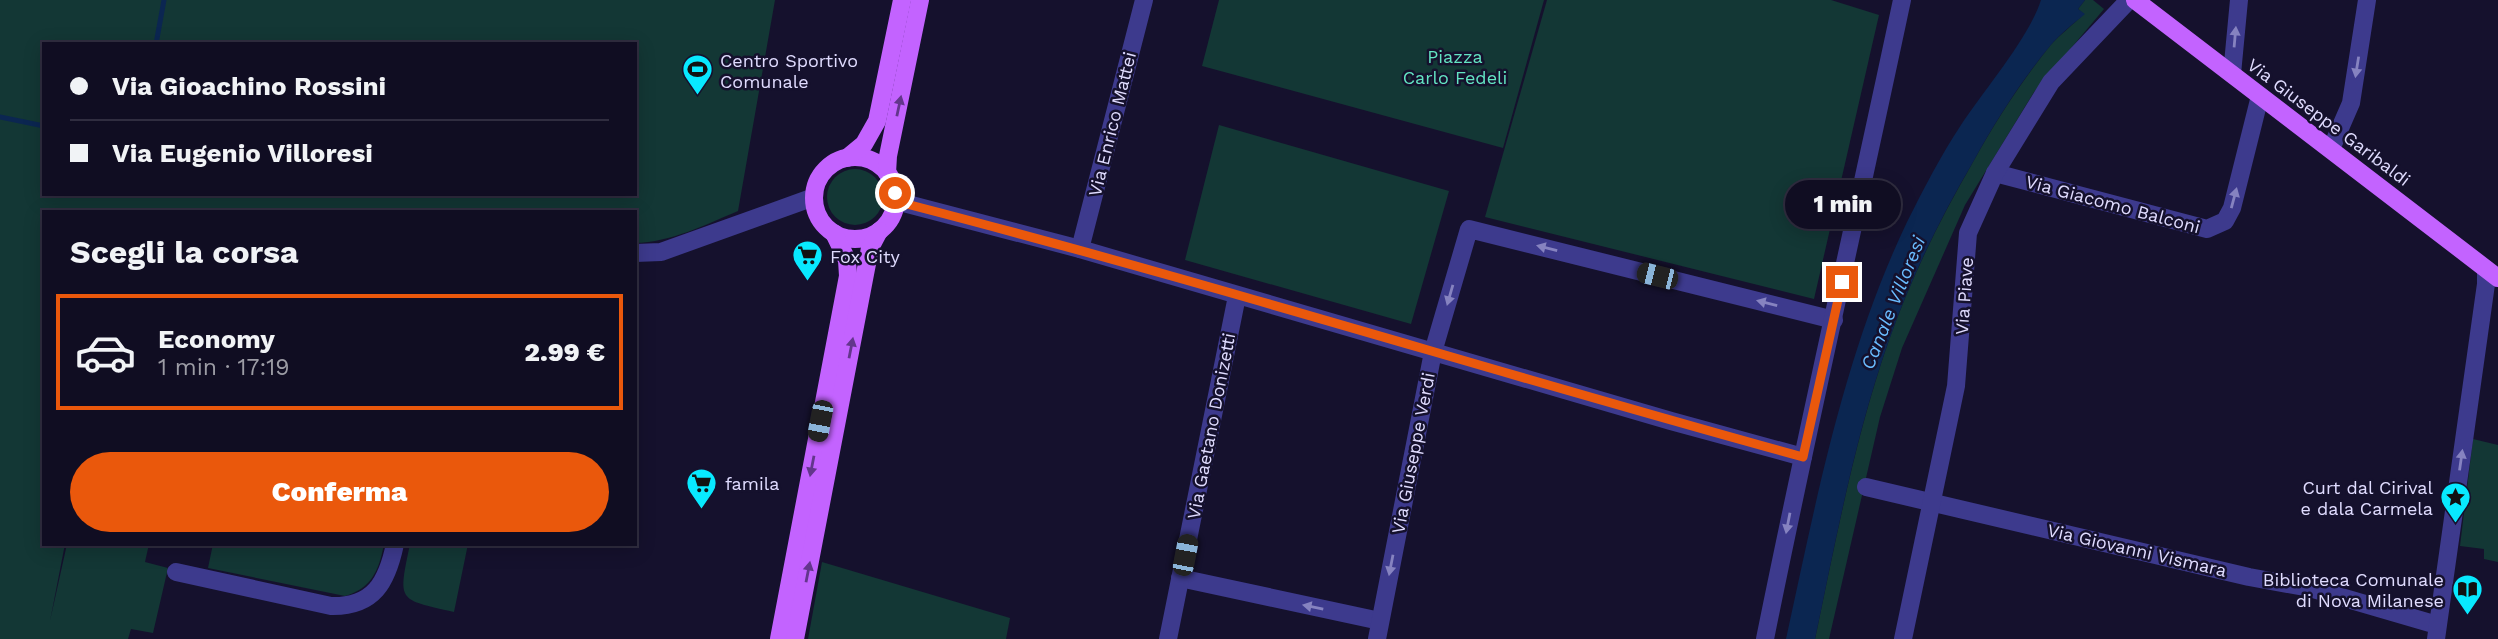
<!DOCTYPE html>
<html lang="it">
<head>
<meta charset="utf-8">
<style>
  :root { --surface:#100d22; --page:#1e1b2f; --text:#f1f3f6; --muted:#9c9ca5; --line:#302d40; --accent:#ea580c }
  body { margin:0; font-family:"Work Sans",sans-serif; background:var(--page); color:var(--text); height:100vh; display:flex; flex-direction:column; font-size:26px; white-space:nowrap }
  * { box-sizing:border-box; margin:0 }
  p { font-size:23px; color:var(--muted) }
  .icon { flex:none; width:38px; height:38px; fill:none; stroke:currentColor; stroke-width:2; stroke-linecap:round; stroke-linejoin:round }
  .map { position:relative; flex:1; overflow:hidden }
  .details { position:absolute; left:42px; top:210px; width:595px; height:336px; display:flex; flex-direction:column; background:var(--surface); border-radius:0px; box-shadow:0 4px 18px #0003,0 0 0 2px var(--line) }
  .details>* { flex:none }
  .banner { position:absolute; left:42px; top:42px; width:595px; height:154px; border-radius:0px; box-shadow:0 4px 18px #0003,0 0 0 2px var(--line); display:grid; align-content:center; height:154px; padding:0 28px; background:var(--surface) }
  .end { position:absolute; width:32px; height:32px; margin:-16px; border:9px solid #ea580c; background:#fff; box-shadow:0 0 0 4px #fff }
  .from { border-radius:50% }
  .bubble { position:absolute; height:49px; border-radius:24px; background:var(--surface); box-shadow:0 4px 18px #0003,0 0 0 2px var(--line); font-size:23px; font-weight:800; line-height:49px; text-align:center }
  .car { position:absolute; width:21px; height:42px; margin:-21px -10px; border-radius:9px; box-shadow:0 0 5px 2px #0007; background:linear-gradient(#222 24%,#8ab4d8 0 40%,#222 0 76%,#8ab4d8 0 86%,#222 0) }
  .banner b { display:flex; align-items:center; gap:24px; height:66px; font-size:26px }
  .banner b+b { border-top:2px solid var(--line) }
  .banner i { width:18px; height:18px; background:var(--text) }
  ul { padding:0; list-style:none }
  li { display:flex; align-items:center; gap:21px; height:116px; margin:0 14px 10px; padding:0 14px; border:4px solid transparent; border-radius:0px }
  li div { flex:1 }
  li b { display:block; font-size:26px }
  li em { font-style:normal; font-weight:800 }
  li.selected { border-color:var(--accent) }
  li>.icon { width:63px; height:63px; stroke-width:1.5 }
  h2 { padding:0 28px; font-size:32px; line-height:84px }
  .button { display:flex; gap:14px; margin-top:auto; padding:14px 28px }
  .button a { flex:1; height:80px; border-radius:42px; background:var(--accent); color:#fff; font-size:28px; font-weight:800; line-height:80px; text-align:center }
  .map>svg:first-child { display:block }
  .green { fill:#133735; fill-rule:evenodd }
  .water { fill:#0b2651 }
  .lines { fill:none; stroke-linecap:round; stroke-linejoin:round }
  .stream { stroke:#0b2651; stroke-width:5 }
  .minor { stroke:#3d3a8d; stroke-width:18 }
  .major { stroke:#c363ff; stroke-width:18 }
  .oneway { fill:#8683c0 }
  .oneway2 { fill:#63368c }
  .route { stroke:#ea580c; stroke-width:9 }
  .labels { text-anchor:middle; dominant-baseline:central; stroke-width:5; stroke-linejoin:round; paint-order:stroke }
  .park-label { font-size:18px; fill:#63e5c3; stroke:#15112d }
  .poi-label { font-size:18px; fill:#e0dcff; stroke:#15112d; text-anchor:start }
  .street-label { font-size:18px; fill:#e0dcff; stroke:#15112d }
  .water-label { font-size:19px; font-style:italic; fill:#6abcff; stroke:#15112d }
</style>
</head>
<body>
<div class="map">
<svg width="2498" height="639" viewBox="0 0 2498 639">
  <rect width="100%" height="100%" fill="#15112d"/>
  <g class="green">
    <path d="M0,0H775L738,211C705,225 671,242 635,243V212H44V544H65L50,621L67,544H149L145,562L168,568L153,633L131,629L128,639H0ZM44,44H635V194H44Z"/>
    <polygon points="1219,0 1544,0 1503,148 1202,66"/>
    <polygon points="1547,0 1831,0 1879,15 1814,299 1485,217"/>
    <path d="M2085,0H2093L2104,9L2034,92L1965,205L1902,348L1880,417L1829,639H1815C1836,539 1855,437 1889,340C1911,278 1940,219 1973,162C1995,122 2021,82 2049,47C2059,35 2073,25 2084,14L2078,9Z"/>
    <polygon points="1219,125 1449,191 1411,324 1185,260"/>
    <circle cx="855" cy="197" r="28"/>
    <polygon points="2473,439 2498,445 2498,562 2484,559 2484,549 2460,546"/>
    <path d="M213,544H384C379,570 372,588 345,596L208,568Z"/>
    <path d="M410,544H468L454,612C397,599 398,602 410,544Z"/>
    <polygon points="822,562 1010,618 1006,639 808,639"/>
  </g>
  <path class="water" d="M2041,0H2085L2078,9L2085,14C2073,24 2060,34 2050,46C2021,81 1995,122 1973,162C1940,218 1911,278 1889,340C1855,436 1836,539 1815,639H1786C1817,497 1844,354 1907,222C1923,190 1941,155 1961,125C1984,90 2029,38 2041,0Z"/>
  <g class="lines">
    <g class="stream">
      <polyline points="156,44 164,0"/>
      <polyline points="0,117 44,126"/>
    </g>
    <g class="minor">
      <polyline points="2232,74 2239,0"/>
      <polyline points="2331,149 2351,103 2367,0"/>
      <polyline points="1995,173 2207,229 2225,221 2232,208 2260,96"/>
      <polyline points="896,201 1080,249 1671,421 1803,457"/>
      <polyline points="1080,249 1144,0"/>
      <polyline points="635,253 661,252 814,197"/>
      <polyline points="1866,487 2249,577 2310,588 2437,625"/>
      <path d="M176,572L331,606C374,607 387,582 395,544"/>
      <polyline points="1180,578 1380,621"/>
      <polyline points="1168,639 1237,296"/>
      <polyline points="1377,639 1433,352 1469,229 1834,320"/>
      <path d="M1765,639C1808,425 1857,213 1902,0"/>
      <polyline points="1903,639 1956,386 1968,233 1995,173 2051,82 2129,0"/>
      <polyline points="2436,639 2486,284 2486,269"/>
    </g>
    <g class="major">
      <polyline points="2135,0 2498,278"/>
      <circle cx="855" cy="198" r="41"/>
      <polyline points="847,158 864,144 877,121 902,0"/>
      <polyline points="887,173 888,156 920,0"/>
      <polyline points="779,639 848,276 847,260 834,233"/>
      <polyline points="795,639 870,248 879,231"/>
    </g>
  </g>
  <defs><path id="oneway-solid" d="M-6-.8H1V-3.2L6.5 0L1 3.2V.8H-6Z" transform="scale(1.75)"/></defs>
  <g class="oneway">
    <use href="#oneway-solid" transform="translate(2235 37) rotate(-85)"/>
    <use href="#oneway-solid" transform="translate(2357 67) rotate(99)"/>
    <use href="#oneway-solid" transform="translate(2234 198) rotate(-75)"/>
    <use href="#oneway-solid" transform="translate(1547 248) rotate(-166)"/>
    <use href="#oneway-solid" transform="translate(1450 295) rotate(106)"/>
    <use href="#oneway-solid" transform="translate(1767 303) rotate(-166)"/>
    <use href="#oneway-solid" transform="translate(2461 460) rotate(-82)"/>
    <use href="#oneway-solid" transform="translate(1788 523) rotate(101)"/>
    <use href="#oneway-solid" transform="translate(1391 565) rotate(101)"/>
    <use href="#oneway-solid" transform="translate(1313 607) rotate(-168)"/>
  </g>
  <g class="oneway2">
    <use href="#oneway-solid" transform="translate(899 106) rotate(-78)"/>
    <use href="#oneway-solid" transform="translate(851 348) rotate(-79)"/>
    <use href="#oneway-solid" transform="translate(812 466) rotate(101)"/>
    <use href="#oneway-solid" transform="translate(808 572) rotate(-79)"/>
  </g>
  <g class="lines">
    <path class="route" d="M895,193V201L918,207C1215,284 1507,376 1803,457L1842,282"/>
  </g>
  <defs>
    <symbol id="stadium-pin" viewBox="-11 -11 22 30"><path d="M0 17L-7.5 6A9.5 9.5 0 1 1 7.5 6Z" fill="#08e9ff" stroke="#15112d"/><path d="M0-5a6.5 5 0 1 0 0 10a6.5 5 0 1 0 0-10ZM-3.5-1.8h7v3.6h-7Z" fill="#111"/></symbol>
    <symbol id="supermarket-pin" viewBox="-11 -11 22 30"><path d="M0 17L-7.5 6A9.5 9.5 0 1 1 7.5 6Z" fill="#08e9ff" stroke="#15112d"/><path d="M-6-5.5h2.5l.6 2H6L4.5 2H-2.5L-4.4-4H-6ZM-1.5 3.2a1.3 1.3 0 1 0 .1 0ZM3 3.2a1.3 1.3 0 1 0 .1 0Z" fill="#111"/></symbol>
    <symbol id="sight-pin" viewBox="-11 -11 22 30"><path d="M0 17L-7.5 6A9.5 9.5 0 1 1 7.5 6Z" fill="#08e9ff" stroke="#15112d"/><path d="M0-6L1.8-2.2L6-1.7L2.9 1.2L3.7 5.4L0 3.3L-3.7 5.4L-2.9 1.2L-6-1.7L-1.8-2.2Z" fill="#111"/></symbol>
    <symbol id="library-pin" viewBox="-11 -11 22 30"><path d="M0 17L-7.5 6A9.5 9.5 0 1 1 7.5 6Z" fill="#08e9ff" stroke="#15112d"/><path d="M-6-4Q-3-5.5-.7-3.5V5Q-3 3-6 4ZM6-4Q3-5.5 .7-3.5V5Q3 3 6 4Z" fill="#111"/></symbol>
  </defs>
  <g fill-rule="evenodd">
    <use href="#stadium-pin" x="680" y="52" width="35" height="47"/>
    <use href="#supermarket-pin" x="790" y="238" width="35" height="47"/>
    <use href="#supermarket-pin" x="684" y="466" width="35" height="47"/>
    <use href="#sight-pin" x="2438" y="480" width="35" height="47"/>
    <use href="#library-pin" x="2450" y="572" width="35" height="47"/>
  </g>
  <g class="labels">
    <g class="park-label">
      <text x="1455" y="56">Piazza<tspan x="1455" dy="21">Carlo Fedeli</tspan></text>
    </g>
    <g class="poi-label">
      <text x="720" y="60">Centro Sportivo<tspan x="720" dy="21">Comunale</tspan></text>
      <text x="830" y="256">Fox City</text>
      <text x="725" y="483">famila</text>
      <text x="2433" y="487" text-anchor="end">Curt dal Cirival<tspan x="2433" dy="21">e dala Carmela</tspan></text>
      <text x="2444" y="579" text-anchor="end">Biblioteca Comunale<tspan x="2444" dy="21">di Nova Milanese</tspan></text>
    </g>
    <g class="street-label">
      <text transform="translate(2329 122) rotate(37)">Via Giuseppe Garibaldi</text>
      <text transform="translate(1112 124) rotate(-76)">Via Enrico Mattei</text>
      <text transform="translate(2113 204) rotate(15)">Via Giacomo Balconi</text>
      <text transform="translate(1964 296) rotate(-86)">Via Piave</text>
      <text transform="translate(1211 426) rotate(-79)">Via Gaetano Donizetti</text>
      <text transform="translate(1413 453) rotate(-79)">Via Giuseppe Verdi</text>
      <text transform="translate(2137 550) rotate(13)">Via Giovanni Vismara</text>
    </g>
    <g class="water-label">
      <text transform="translate(1893 303) rotate(-68)">Canale Villoresi</text>
    </g>
  </g>
</svg>
<i class="end from" style="left:895px;top:193px"></i>
<i class="end" style="left:1842px;top:282px"></i>
<div class="bubble" style="left:1785px;top:180px;width:116px">1 min</div>
<i class="car" style="left:1657px;top:276px;rotate:284deg"></i>
<i class="car" style="left:820px;top:421px;rotate:191deg"></i>
<i class="car" style="left:1185px;top:555px;rotate:11deg"></i>
<div class="banner">
<b><i class="from"></i>Via Gioachino Rossini</b>
<b><i></i>Via Eugenio Villoresi</b>
</div>
<section class="details">
<h2>Scegli la corsa</h2>
<ul>
<li class="selected"><svg class="icon" aria-label="car" viewBox="0 0 24 24"><path d="M5 17H2v-5l4-1 3-4h7l3 4 3 1v5h-3M9 17h6M6 11h13"/><circle cx="7" cy="17" r="2"/><circle cx="17" cy="17" r="2"/></svg><div><b>Economy</b><p>1 min · 17:19</p></div><em>2.99 €</em></li>
</ul>
<div class="button"><a>Conferma</a></div>
</section>
</div>
</body>
</html>
